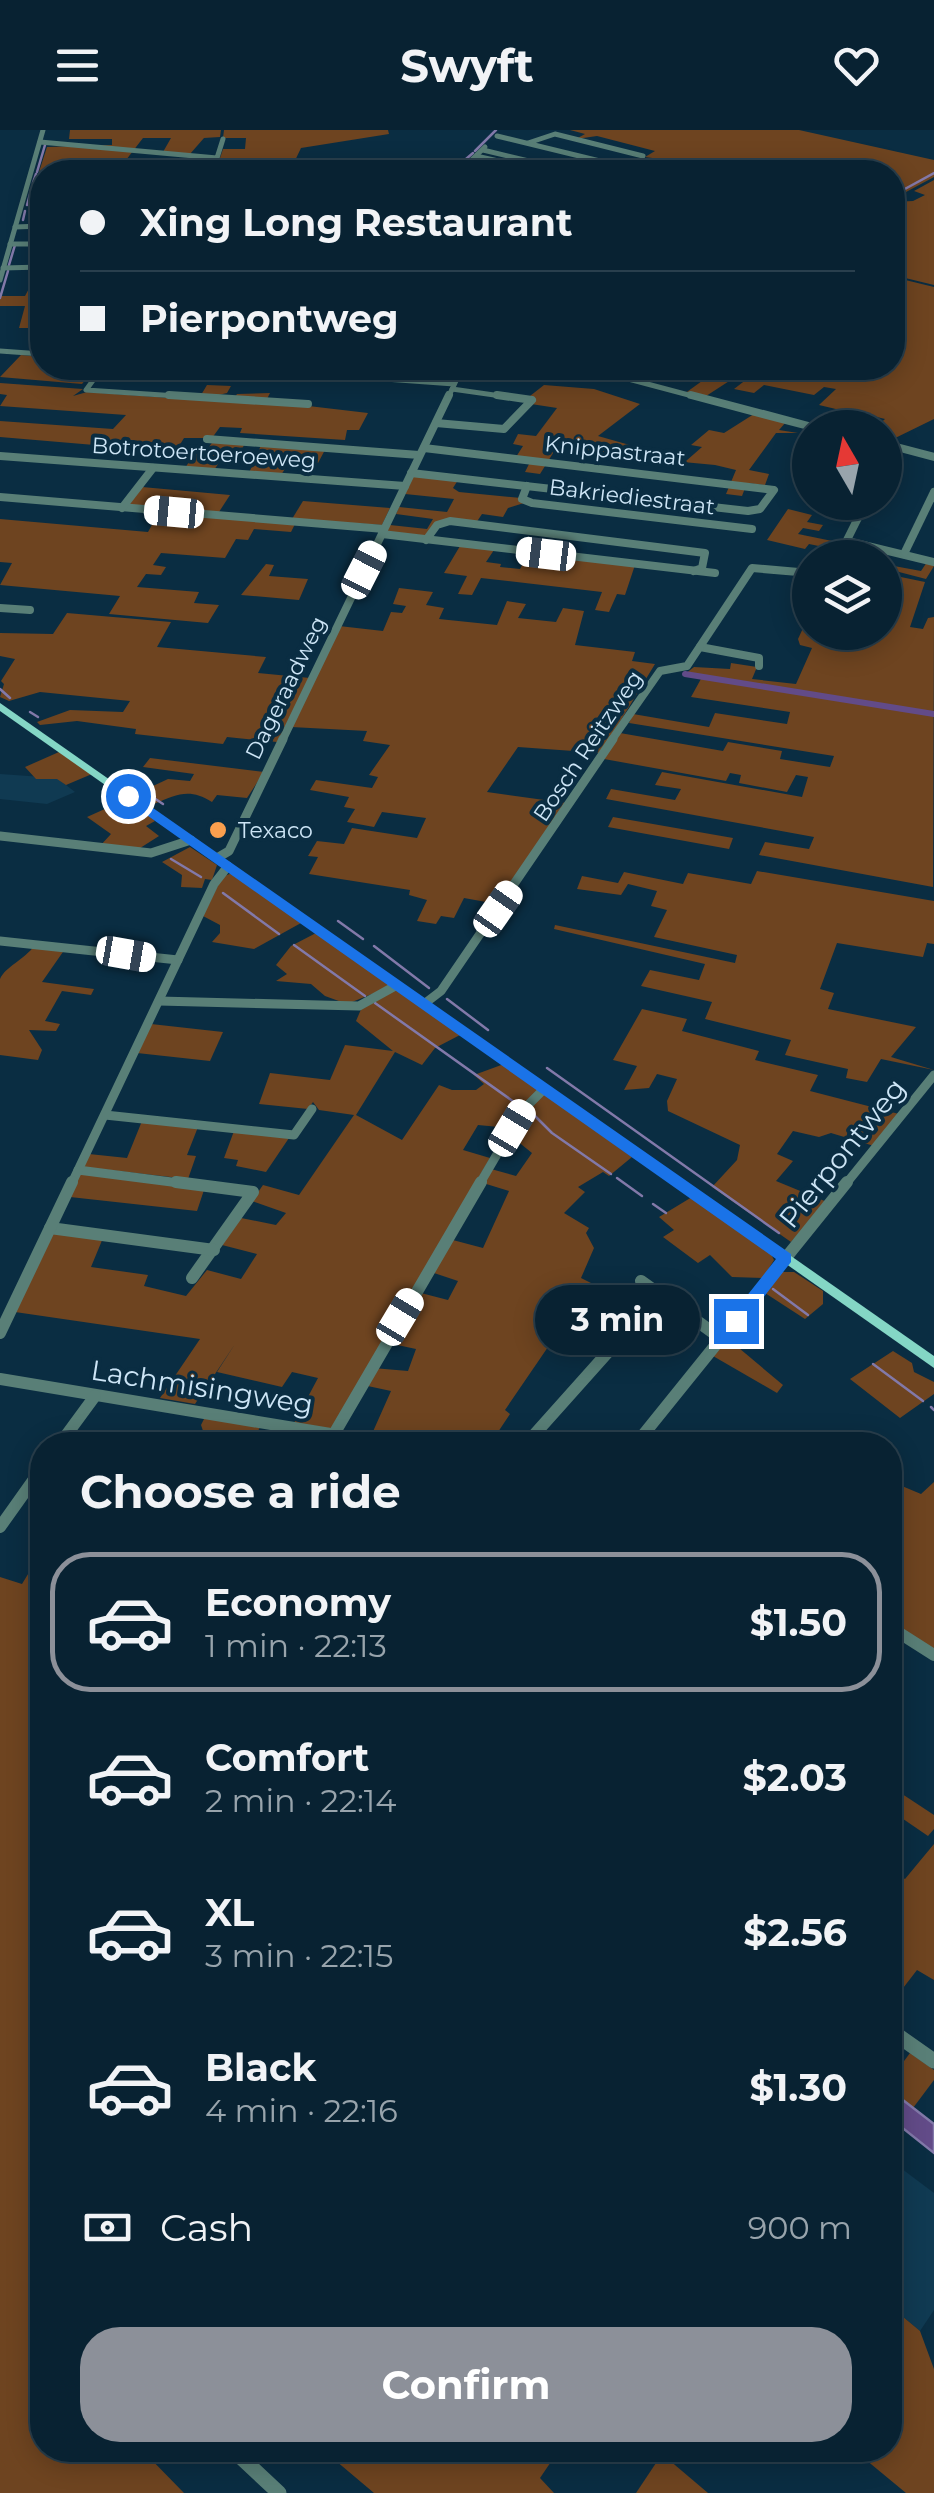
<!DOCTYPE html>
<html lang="en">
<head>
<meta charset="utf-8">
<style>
  :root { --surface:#082232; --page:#112a3a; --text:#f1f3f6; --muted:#98a4ac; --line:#293f4d; --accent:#8c9099 }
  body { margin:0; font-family:Montserrat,sans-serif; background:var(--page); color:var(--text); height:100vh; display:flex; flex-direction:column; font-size:38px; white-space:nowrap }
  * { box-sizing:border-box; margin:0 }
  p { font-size:32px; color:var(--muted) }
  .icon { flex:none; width:55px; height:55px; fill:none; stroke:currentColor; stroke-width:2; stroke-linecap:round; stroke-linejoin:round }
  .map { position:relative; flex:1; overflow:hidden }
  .details { position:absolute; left:30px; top:1302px; width:872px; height:1030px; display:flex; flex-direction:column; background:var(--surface); border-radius:40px; box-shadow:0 5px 25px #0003,0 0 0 2px var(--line) }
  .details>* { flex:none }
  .banner { position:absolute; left:30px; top:30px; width:875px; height:220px; border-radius:40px; box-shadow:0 5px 25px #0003,0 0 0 2px var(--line); display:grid; align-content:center; height:220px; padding:0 50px; background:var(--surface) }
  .needle { width:65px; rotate:351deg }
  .fabs { position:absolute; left:792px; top:280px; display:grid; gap:20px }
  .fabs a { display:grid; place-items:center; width:110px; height:110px; border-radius:50%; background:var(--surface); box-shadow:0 5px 25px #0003,0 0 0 2px var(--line); font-size:50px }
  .end { position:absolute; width:45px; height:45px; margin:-22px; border:12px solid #1a73e8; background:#fff; box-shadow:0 0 0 5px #fff }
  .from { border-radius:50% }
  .bubble { position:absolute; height:70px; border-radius:35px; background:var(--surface); box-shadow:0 5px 25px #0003,0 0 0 2px var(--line); font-size:32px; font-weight:700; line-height:70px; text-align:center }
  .car { position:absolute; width:30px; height:60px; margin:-30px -15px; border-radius:12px; box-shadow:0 0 8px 2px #0007; background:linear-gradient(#fff 24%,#345 0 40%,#fff 0 76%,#345 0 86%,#fff 0) }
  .banner b { display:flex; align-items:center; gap:35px; height:95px; font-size:38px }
  .banner b+b { border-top:2px solid var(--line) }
  .banner i { width:25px; height:25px; background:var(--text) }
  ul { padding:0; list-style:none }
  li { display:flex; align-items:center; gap:30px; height:140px; margin:0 20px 15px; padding:0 30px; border:5px solid transparent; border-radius:40px }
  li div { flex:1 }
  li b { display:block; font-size:38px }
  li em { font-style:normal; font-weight:700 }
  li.selected { border-color:var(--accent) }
  li>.icon { width:90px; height:90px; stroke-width:1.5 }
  h2 { padding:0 50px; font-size:45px; line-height:120px }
  .pay { display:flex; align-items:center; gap:25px; height:110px; padding:0 50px; font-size:38px }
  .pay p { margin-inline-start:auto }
  .button { display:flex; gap:20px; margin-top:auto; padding:20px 50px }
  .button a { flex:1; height:115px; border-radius:40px; background:var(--accent); color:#fff; font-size:40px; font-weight:700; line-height:115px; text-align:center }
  header { display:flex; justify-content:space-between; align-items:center; height:130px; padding:0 50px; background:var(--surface); font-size:45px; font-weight:700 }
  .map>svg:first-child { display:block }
  .built { fill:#103a52 }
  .green { fill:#6e4420 }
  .water { fill:#624b88; stroke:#8279a9; stroke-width:2.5 }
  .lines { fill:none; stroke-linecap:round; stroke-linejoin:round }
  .stream { stroke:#8279a9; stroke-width:2.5 }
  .canal { stroke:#624b88; stroke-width:6 }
  .minor-far4 { stroke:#597f77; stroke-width:5 }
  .minor-far3 { stroke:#597f77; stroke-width:8 }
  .minor-far2 { stroke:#597f77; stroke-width:9 }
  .minor-far1 { stroke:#597f77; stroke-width:12 }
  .minor { stroke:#597f77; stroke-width:15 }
  .major { fill:#84d6c5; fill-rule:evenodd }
  .route { fill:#1a73e8 }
  .poi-dot { fill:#fa9f4e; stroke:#0a2d42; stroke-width:4 }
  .labels { text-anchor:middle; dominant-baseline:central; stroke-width:8; stroke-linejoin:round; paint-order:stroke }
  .far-street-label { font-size:22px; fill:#cde5f6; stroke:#0a2d42 }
  .far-poi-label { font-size:22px; fill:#cde5f6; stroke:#0a2d42; text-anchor:start }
  .street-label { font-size:28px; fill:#cde5f6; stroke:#0a2d42 }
</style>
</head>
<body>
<header><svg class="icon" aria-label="menu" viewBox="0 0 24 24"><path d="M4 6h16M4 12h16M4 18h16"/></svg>Swyft<svg class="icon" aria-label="heart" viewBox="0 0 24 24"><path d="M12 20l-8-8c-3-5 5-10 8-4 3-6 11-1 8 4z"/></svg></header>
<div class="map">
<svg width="934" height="2363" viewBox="0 0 934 2363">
  <rect width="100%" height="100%" fill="#0a2d42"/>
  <g class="built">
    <polygon points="0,644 57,648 75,662 47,674 0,669"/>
    <polygon points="890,2030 934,2063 934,2180 920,2201 890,2176"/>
  </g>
  <g class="green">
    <polygon points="52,0 221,0 220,7 204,8 190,24 163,22 171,8 143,8 126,30 126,42 39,42 47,17 112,15 112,9 69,9 70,0"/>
    <polygon points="224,0 388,0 389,4 301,18 290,41 303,42 234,38 232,29 220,28 223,19 245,19 246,8 223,8"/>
    <polygon points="570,0 799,0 934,30 934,47 893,69 892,42 709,42 717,37 645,27 655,21 597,6 576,9 585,4"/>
    <polygon points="934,50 934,155 893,145 892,72 913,71 925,65 914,61"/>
    <polygon points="40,138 42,138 42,209 32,208 37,198 19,198 25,176 0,176 0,166 25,166"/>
    <polygon points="893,147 934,157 934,289 885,313 885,298 876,297 885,289 865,284 850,297 819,297 840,280 819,275 836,259 824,257 814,265 764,255 754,263 734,259 747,249 737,246 703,268 684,264 702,251 676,246 689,238 892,238"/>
    <polygon points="21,225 42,227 42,238 95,238 82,254 0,247"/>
    <polygon points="0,253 83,259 73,266 87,262 198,270 207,255 231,256 227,263 206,268 232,271 237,264 270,263 266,271 368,283 359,300 347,300 345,310 240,303 242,298 220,297 212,308 184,308 176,321 204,324 214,310 246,312 237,327 223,327 214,340 185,338 189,332 176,331 177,322 0,307 0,291 113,299 126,285 0,276 7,265 0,264"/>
    <polygon points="544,255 594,259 640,274 598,306 686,331 702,317 691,315 709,300 724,303 754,284 786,292 779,300 798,303 776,303 749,340 769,344 765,355 747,353 742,366 726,364 736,340 715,335 555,320 540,344 525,342 531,330 516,327 523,316 513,314 518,304 536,306 557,278 531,274 530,266"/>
    <polygon points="262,313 326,318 318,333 290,331 281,345 249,343"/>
    <polygon points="413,346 458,350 453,358 459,362 521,368 524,373 508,378 503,387 482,384 476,393 448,389 427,406 386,401 390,395 427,399 433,389 396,384 399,377 447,382 454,369 405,364"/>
    <polygon points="142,357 230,365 217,385 126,377"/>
    <polygon points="303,371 390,378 382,395 292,389"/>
    <polygon points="788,379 812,385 807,392 823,395 819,401 803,398 798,404 842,413 838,420 809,414 805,419 767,410"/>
    <polygon points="159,382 296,392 291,402 254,399 248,410 236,409 225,428 161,423 153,435 166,437 161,445 146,444 137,457 199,462 194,473 219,475 208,493 109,484 120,466 0,455 12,433 0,432 0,389 148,402"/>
    <polygon points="460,416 494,420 486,432 501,434 500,437 520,439 528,424 635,435 625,465 617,464 609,482 595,480 602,462 481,448 472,465 458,464 467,446 444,443"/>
    <polygon points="927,432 934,436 926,449 899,442 896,446 925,452 910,497 923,499 928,488 934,487 933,757 759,725 765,712 809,719 814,707 606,669 611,659 675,670 681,659 655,655 662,642 802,667 808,647 796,645 787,662 739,653 741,645 730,643 726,651 604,629 620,603 723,621 728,612 782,621 780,629 830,637 834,626 629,593 633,584 709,597 715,583 787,594 790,582 691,567 702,547 685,544 694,537 730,539 731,533 757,537 752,549 796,554 812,518 800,515 798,509 810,483 810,502 885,502 885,456 894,436 921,441"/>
    <polygon points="266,434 274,435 269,446 308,449 299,470 241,465"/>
    <polygon points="399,458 433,462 426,475 444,478 439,489 497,495 507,471 526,474 518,488 556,492 563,478 584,481 575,515 635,522 632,531 655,534 601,623 518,617 487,662 566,673 497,774 464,768 454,788 441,786 436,794 417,791 427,770 409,765 410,760 309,744 318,727 308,726 317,711 344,714 352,698 417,708 426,688 382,682 374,697 347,692 355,679 344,677 349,667 310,660 316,650 372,658 378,647 369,645 390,615 363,611 367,601 291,597 339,496 383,501 391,482 402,483 406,476 393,474"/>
    <polygon points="67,483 171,492 157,517 266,527 258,543 310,548 277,612 227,607 223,614 135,604 136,599 77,591 40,595 37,592 70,580 123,582 130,571 40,562 9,571 0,567 4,554 1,551 15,529 0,526 0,503 53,504"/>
    <polygon points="59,622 92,644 66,655 57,649 36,649 25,637"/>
    <path d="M150,628L264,642L247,668L217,665L212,672C190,658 177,664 154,674L138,663L168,649L190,651L194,644L143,637Z"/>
    <polygon points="127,669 155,691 146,696 159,706 137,720 100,716 111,704 87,687"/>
    <polygon points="613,687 733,708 729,719 608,697"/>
    <polygon points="190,717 217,735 212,750 205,749 202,758 181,757 182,745 162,732"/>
    <polygon points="757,741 934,771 934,814 927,813 923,827 837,813 820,859 834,863 828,879 916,897 891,927 934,940 881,929 867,952 846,948 848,939 785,925 791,910 705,889 712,872 641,856 650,840 699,850 705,834 554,799 555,795 735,833 737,825 654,807 667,780 651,776 657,761 628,754 621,765 577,759 582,746 618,753 624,742 683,754 688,743 751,754"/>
    <polygon points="232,743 301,793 254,819 212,812 220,803 220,795 203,786 222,747"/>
    <polygon points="316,803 392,856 347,874 325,866 311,854 276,851 287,844 276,835 291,816"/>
    <path d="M34,816L65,819L42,852L94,859L91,865L62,861L45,891L60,894L56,901L29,900L42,920L38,930L0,925C0,909 0,862 0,849C5,837 25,829 34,816Z"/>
    <polygon points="396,859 460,905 435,918 422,935 395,922 356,985 402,1010 439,955 452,960 476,960 484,954 474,945 504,934 539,960 509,998 478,995 463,1020 490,1028 331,1300 294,1293 318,1248 292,1242 282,1257 217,1242 235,1214 195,1274 160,1268 200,1209 15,1182 52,1102 103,1108 91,1137 148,1145 144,1156 186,1166 207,1140 241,1149 257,1124 222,1115 241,1088 276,1095 286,1083 252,1071 263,1055 299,1065 354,985 319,980 313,972 308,979 259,974 270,943 330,950 345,915 393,921 356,891 362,877"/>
    <polygon points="642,879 687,889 682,901 759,921 755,930 818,945 810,961 899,984 874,1016 831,1003 819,1007 793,1001 777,1024 793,1031 776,1051 827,1072 791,1112 712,1057 737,1030 740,1015 668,981 667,971 677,949 657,944 649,958 624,960 637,936 613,930"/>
    <polygon points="151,894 223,902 210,931 137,923"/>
    <polygon points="544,964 632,1027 609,1046 603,1042 578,1057 585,1062 564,1083 589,1098 586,1103 594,1118 581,1148 639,1177 622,1198 569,1173 554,1194 548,1217 505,1280 510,1284 494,1308 497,1315 418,1315 371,1306 391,1261 363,1255 373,1238 408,1241 416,1219 388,1213 417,1162 448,1170 458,1151 431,1142 449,1109 483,1118 509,1061 483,1053 491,1039 516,1046 532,1023 511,1006 523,985"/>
    <polygon points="142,991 198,997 187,1025 196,1026 188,1049 83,1037 89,1024 127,1028"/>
    <polygon points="234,1001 289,1008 266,1042 236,1036 238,1030 224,1028"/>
    <polygon points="80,1042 205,1057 197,1081 70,1067"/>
    <polygon points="692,1067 771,1124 774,1130 763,1148 732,1147 710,1125 698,1133 663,1107 674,1100 659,1087"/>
    <polygon points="779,1142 794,1142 823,1161 823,1174 805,1189 765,1163"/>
    <polygon points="727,1208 783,1255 777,1263 713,1226"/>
    <polygon points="893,1221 912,1233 914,1242 934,1252 934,1264 900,1288 850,1249"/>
    <polygon points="205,1287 260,1297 251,1315 208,1315 201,1295"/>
    <polygon points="890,1351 921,1364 934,1352 934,1520 890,1493"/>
    <polygon points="42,1421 42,2320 142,2320 184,2363 0,2363 0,1447 22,1454"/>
    <polygon points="890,1656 934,1685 934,1699 928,1706 890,1680"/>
    <polygon points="934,1714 934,1850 917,1840 890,1875 890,1739 905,1749"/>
    <polygon points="910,1923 934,1940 934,1950 913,1978 890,1960 890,1950"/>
    <polygon points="890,2176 920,2201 934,2239 934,2363 906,2363 854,2320 890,2320"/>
    <polygon points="323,2320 559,2320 540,2348 554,2363 374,2363"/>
    <polygon points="662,2324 708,2363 636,2363"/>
  </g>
  <polygon class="water" points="890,1960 934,1994 934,2023 890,1988"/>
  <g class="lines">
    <g class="stream">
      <polyline points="475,21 496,0"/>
      <polyline points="452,41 473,23"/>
      <polyline points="37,42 45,15"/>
      <polyline points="33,53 36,44"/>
      <polyline points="31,60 42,60"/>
      <polyline points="892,66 934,43"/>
      <polyline points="27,75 30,64"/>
      <polyline points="23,90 25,81"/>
      <polyline points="9,135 15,115"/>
      <polyline points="0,168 8,141"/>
      <polyline points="0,559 10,568"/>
      <polyline points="30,582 38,587"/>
      <polyline points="142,660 163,674"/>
      <polyline points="171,729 201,747"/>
      <polyline points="223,763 279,804"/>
      <polyline points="338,791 363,809"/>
      <polyline points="294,815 365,866"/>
      <polyline points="374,816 429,858"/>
      <polyline points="447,869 488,900"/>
      <polyline points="375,873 514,972"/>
      <polyline points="547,938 779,1103"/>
      <polyline points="530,981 552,1003 611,1044"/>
      <polyline points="617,1048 642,1066"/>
      <polyline points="653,1074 666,1083"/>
      <polyline points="773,1159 808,1185"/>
      <polyline points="873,1234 923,1271"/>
      <polyline points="931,1277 934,1280"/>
    </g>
    <polyline class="canal" points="685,544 934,584"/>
    <g class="minor-far4">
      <polyline points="497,6 645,42"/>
      <polyline points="40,12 217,28 223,9"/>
      <polyline points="528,13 555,4 643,26"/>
      <polyline points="483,20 575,42"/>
      <polyline points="476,26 512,34 518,42"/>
      <polyline points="459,42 485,17"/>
      <polyline points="15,97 42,96"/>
      <polyline points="10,114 42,114"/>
      <polyline points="3,138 42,137"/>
      <polyline points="0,150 43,0"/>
      <polyline points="0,221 42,224"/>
      <polyline points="102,238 86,260 208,268"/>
      <polyline points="232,238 454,254"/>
      <polyline points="587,238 700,268"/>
      <polyline points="452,259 515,268"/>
      <polyline points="448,268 462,238"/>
    </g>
    <g class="minor-far3">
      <polyline points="169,265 308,274"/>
      <polyline points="691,265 816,298"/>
      <polyline points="436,293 504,299 532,270 497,265"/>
      <polyline points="207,309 419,325"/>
      <polyline points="885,314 934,327"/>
      <polyline points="0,326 405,356"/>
      <polyline points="885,334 894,317"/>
      <polyline points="411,343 748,381 760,379 774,360 424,318"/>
      <polyline points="527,356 522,369 532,373 752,399"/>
      <polyline points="0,367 384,399"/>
      <polyline points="122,378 153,338"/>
      <polyline points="382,404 715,443"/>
      <polyline points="426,410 437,395 450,391 705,423 702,438 694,441"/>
      <polyline points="847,411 934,432"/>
      <polyline points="904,424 934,362"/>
      <polyline points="838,428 866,372"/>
      <polyline points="0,478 30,480"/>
      <polyline points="700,517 759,528 759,536"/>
      <polyline points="282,611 449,265"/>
      <polyline points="611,611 660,541 687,536 752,438 810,443"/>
    </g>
    <g class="minor-far2">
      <polyline points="0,706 151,723 191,710"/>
      <polyline points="217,728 229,721 283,609"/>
      <polyline points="0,811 178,830"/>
      <polyline points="159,871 359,876 397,855"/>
      <polyline points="424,874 441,861 613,609"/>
      <polyline points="105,985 294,1005 312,979"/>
      <polyline points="78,1040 195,1055"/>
      <polyline points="71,1055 214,754 228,736"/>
      <polyline points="479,1055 523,980 544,959"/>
      <polyline points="845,1055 934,945"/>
    </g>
    <g class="minor-far1">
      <polyline points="176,1052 253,1062 192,1148"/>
      <polyline points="50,1098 214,1120"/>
      <polyline points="641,1151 722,1209"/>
      <polyline points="0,1203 72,1052"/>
      <polyline points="0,1249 397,1315"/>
      <polyline points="334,1304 481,1052"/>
      <polyline points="59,1315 95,1266"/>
      <polyline points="525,1315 659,1165"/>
      <polyline points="635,1315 847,1052"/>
      <polyline points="0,1397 42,1338"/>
      <polyline points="890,1497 934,1525"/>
    </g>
    <g class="minor">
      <polyline points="890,1900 934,1931"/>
      <polyline points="233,2320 279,2363"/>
    </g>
    <polygon class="major" points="0,573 934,1226 934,1238 0,581"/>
  </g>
  <polygon class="route" points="124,664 133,664 791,1124 791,1132 742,1195 730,1195 730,1187 776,1129 124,669"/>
  <circle class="poi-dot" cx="218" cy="700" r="10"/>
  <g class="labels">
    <g class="far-street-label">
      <text transform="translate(615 321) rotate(6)">Knippastraat</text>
      <text transform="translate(204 323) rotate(4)">Botrotoertoeroeweg</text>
      <text transform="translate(632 367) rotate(7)">Bakriediestraat</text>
      <text transform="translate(286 558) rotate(-64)">Dageraadweg</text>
      <text transform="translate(588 616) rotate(-56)">Bosch Reitzweg</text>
    </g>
    <g class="far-poi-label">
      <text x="238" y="700">Texaco</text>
    </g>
    <g class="street-label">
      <text transform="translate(842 1023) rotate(-51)">Pierpontweg</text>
      <text transform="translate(202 1257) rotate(9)">Lachmisingweg</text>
    </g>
  </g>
</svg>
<div class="fabs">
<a><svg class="needle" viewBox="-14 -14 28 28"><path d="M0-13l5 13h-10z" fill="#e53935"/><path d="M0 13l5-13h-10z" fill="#98a4ac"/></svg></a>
<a><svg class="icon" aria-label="layers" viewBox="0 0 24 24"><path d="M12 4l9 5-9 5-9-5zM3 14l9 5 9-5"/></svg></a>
</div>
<i class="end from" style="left:128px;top:666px"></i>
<i class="end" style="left:736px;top:1191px"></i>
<div class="bubble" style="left:535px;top:1155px;width:165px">3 min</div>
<i class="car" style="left:174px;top:382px;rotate:275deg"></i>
<i class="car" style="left:546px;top:424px;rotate:277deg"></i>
<i class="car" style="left:364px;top:440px;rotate:27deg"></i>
<i class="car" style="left:498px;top:779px;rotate:35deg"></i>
<i class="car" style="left:126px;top:824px;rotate:100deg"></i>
<i class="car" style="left:512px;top:998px;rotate:31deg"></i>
<i class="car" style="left:400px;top:1187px;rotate:31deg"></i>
<div class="banner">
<b><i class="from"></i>Xing Long Restaurant</b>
<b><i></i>Pierpontweg</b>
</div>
<section class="details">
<h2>Choose a ride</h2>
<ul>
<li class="selected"><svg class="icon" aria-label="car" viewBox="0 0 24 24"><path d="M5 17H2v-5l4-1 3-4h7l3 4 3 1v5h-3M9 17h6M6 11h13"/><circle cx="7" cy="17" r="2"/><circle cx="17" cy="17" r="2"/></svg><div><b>Economy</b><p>1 min · 22:13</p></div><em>$1.50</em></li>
<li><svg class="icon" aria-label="car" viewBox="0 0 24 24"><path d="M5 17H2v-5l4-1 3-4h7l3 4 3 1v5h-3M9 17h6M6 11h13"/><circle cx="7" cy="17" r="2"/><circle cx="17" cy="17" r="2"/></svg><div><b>Comfort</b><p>2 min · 22:14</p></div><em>$2.03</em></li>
<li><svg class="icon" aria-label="car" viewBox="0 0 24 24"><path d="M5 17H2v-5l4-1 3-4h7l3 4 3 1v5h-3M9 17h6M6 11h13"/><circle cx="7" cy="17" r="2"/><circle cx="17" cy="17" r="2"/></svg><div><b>XL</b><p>3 min · 22:15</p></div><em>$2.56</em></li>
<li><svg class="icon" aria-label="car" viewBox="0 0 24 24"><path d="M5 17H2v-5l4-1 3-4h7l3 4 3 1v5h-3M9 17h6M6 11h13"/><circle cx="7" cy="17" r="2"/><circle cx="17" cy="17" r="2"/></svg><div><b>Black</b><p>4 min · 22:16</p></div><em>$1.30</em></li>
</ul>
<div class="pay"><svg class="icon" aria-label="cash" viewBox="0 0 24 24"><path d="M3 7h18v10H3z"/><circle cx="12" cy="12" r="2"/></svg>Cash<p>900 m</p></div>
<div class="button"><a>Confirm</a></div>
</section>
</div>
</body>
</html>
